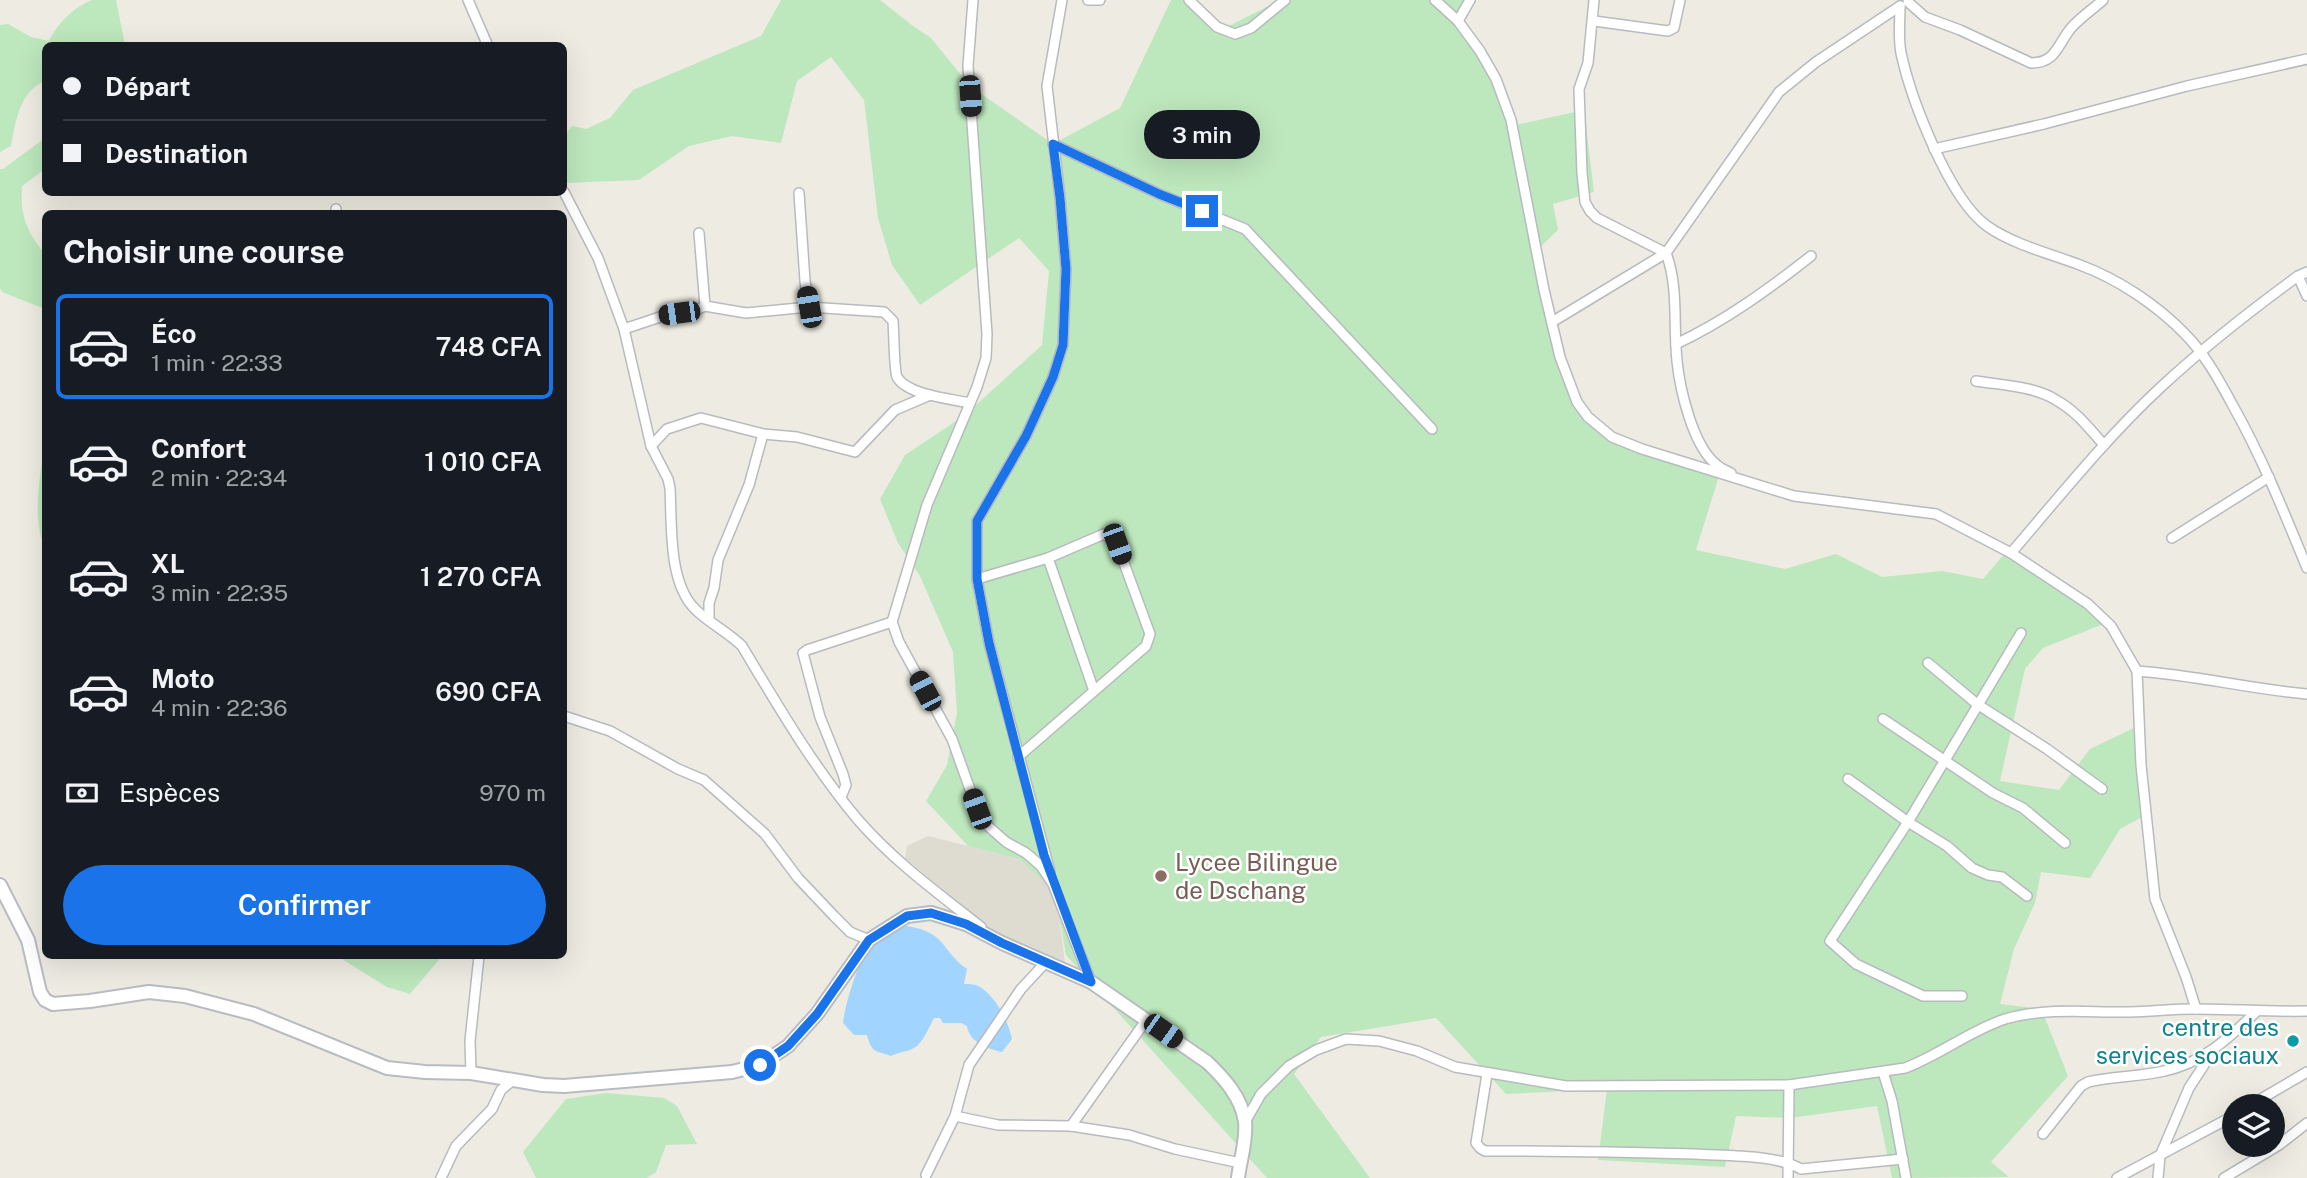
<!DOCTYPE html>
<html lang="fr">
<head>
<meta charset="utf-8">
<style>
  :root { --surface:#171b24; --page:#20242c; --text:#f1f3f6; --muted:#9ea1a6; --line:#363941; --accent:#1a73e8 }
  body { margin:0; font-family:"Public Sans",sans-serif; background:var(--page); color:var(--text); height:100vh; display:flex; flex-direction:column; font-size:26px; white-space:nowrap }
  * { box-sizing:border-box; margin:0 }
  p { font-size:23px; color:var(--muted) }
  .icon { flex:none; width:38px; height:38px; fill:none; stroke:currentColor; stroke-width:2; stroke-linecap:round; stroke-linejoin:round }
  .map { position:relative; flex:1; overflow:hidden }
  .panel { position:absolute; left:42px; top:210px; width:525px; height:749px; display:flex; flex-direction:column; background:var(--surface); border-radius:10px; box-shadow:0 7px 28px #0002 }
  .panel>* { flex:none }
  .top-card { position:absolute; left:42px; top:42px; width:525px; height:154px; border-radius:10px; box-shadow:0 7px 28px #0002; display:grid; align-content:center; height:154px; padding:0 21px; background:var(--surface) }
  .tools { position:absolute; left:2222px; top:1094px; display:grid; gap:14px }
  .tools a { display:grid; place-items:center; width:63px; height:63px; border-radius:50%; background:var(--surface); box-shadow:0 7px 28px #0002; font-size:35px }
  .end { position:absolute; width:32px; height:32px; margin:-16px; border:9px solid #1a73e8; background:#fff; box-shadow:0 0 0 4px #fff }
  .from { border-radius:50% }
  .bubble { position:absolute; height:49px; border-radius:24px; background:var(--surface); box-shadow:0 7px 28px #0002; font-size:23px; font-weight:600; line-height:49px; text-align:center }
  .car { position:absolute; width:21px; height:42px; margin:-21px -10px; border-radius:9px; box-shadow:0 0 5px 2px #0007; background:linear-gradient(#222 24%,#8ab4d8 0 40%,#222 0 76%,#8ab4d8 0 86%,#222 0) }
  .top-card b { display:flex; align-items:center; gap:24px; height:66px; font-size:26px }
  .top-card b+b { border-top:2px solid var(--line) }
  .top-card i { width:18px; height:18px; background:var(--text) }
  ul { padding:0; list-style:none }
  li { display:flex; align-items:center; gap:21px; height:105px; margin:0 14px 10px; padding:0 7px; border:4px solid transparent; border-radius:10px }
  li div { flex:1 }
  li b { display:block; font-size:26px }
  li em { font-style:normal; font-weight:600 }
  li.active { border-color:var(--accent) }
  li>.icon { width:63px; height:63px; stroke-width:1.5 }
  h2 { padding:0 21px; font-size:32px; line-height:84px }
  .pay { display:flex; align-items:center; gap:18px; height:77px; padding:0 21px; font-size:26px }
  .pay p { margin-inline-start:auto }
  .primary-button { display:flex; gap:14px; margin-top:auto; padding:14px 21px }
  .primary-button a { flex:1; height:80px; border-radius:42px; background:var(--accent); color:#fff; font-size:28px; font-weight:600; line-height:80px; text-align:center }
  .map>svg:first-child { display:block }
  .education { fill:#dedbd1 }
  .green { fill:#bde7bd }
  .water { fill:#a1d5ff }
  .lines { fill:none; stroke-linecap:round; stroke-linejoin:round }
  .street-casing { stroke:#b7babf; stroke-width:12 }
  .secondary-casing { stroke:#b8bcc2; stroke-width:16 }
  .street { stroke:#fff; stroke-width:9 }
  .secondary { stroke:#fff; stroke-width:12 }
  .route { stroke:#1a73e8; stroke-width:9 }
  .education-dot { fill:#8d6e63; stroke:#fff; stroke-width:2.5 }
  .culture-dot { fill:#0f9aa8; stroke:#fff; stroke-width:2.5 }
  .labels { text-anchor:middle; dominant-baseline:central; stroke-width:5; stroke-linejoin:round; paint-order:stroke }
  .education-label { font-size:24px; fill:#785e54; stroke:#fff; text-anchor:start }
  .culture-label { font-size:24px; fill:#0d838f; stroke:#fff; text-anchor:end }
</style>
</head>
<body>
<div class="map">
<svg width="2307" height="1178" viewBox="0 0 2307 1178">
  <rect width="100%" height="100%" fill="#eeece2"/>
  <polygon class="education" points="928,836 1019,859 1049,885 1059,914 1065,963 1002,940 905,858 907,846"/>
  <g class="green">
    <path d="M92,0H116L125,45L46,46L45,81C19,92 16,121 11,146L0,152V25L8,24L31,37L49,41C57,24 74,7 92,0Z"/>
    <polygon points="781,0 880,0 913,26 931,38 970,86 1053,144 1120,108 1171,0 1193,0 1225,28 1280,0 1472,0 1457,18 1484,56 1511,126 1584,110 1594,192 1553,204 1558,230 1535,252 1549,313 1580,405 1610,435 1719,476 1696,550 1785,569 1836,554 1882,577 1942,571 1983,579 2006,552 2082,602 2106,623 2043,648 2025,669 2000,781 2059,790 2090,749 2136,727 2142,817 2120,829 2090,878 2041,872 2035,903 2014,949 2000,1004 2034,1008 2065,1005 2045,1018 2068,1076 1991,1162 2009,1177 1892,1178 1877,1106 1790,1118 1736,1116 1725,1167 1598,1160 1607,1089 1506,1094 1436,1018 1321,1037 1294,1074 1370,1178 1267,1178 1066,955 1059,914 1048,885 1019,859 968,846 926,801 947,765 957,713 953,652 920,576 898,543 880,499 905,455 965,415 1042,345 1049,271 1019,238 920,305 892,265 878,218 864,100 831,57 797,81 781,143 732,136 689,146 639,180 564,183 564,136 572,126 586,129 610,118 633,90 761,36"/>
    <path d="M45,138V169L22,186C20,216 27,232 45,254V309L2,292L0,288V169H3Z"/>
    <path d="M45,449L46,547H45C32,522 39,476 45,449Z"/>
    <polygon points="337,956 442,956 410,994 387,987"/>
    <polygon points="606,1093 664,1098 677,1106 697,1144 666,1145 656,1172 647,1178 536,1178 523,1152 566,1099"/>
  </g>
  <path class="water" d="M907,926C948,933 940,950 967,969L964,984C969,984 976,984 980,987C997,998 1008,1021 1012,1039L1002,1052C988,1049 969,1042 967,1026L961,1023H943L940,1018H934C929,1027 923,1043 914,1048C907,1052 898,1052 891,1056C875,1050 872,1054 867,1035H854L843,1023C845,1004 859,960 869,945C878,932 893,928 907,926Z"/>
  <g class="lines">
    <defs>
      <g id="street">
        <polyline points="468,0 488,46"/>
        <polyline points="973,0 968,66 987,334 986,358 977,387 927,505 892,622 899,642 952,739 977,809 988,826 1006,842 1026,853 1041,866 1053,884 1091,982"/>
        <polyline points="1088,0 1100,0"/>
        <polyline points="1189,0 1217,27 1235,34 1251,28 1285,0"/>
        <polyline points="1435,0 1458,21 1480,51 1496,79 1511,120 1544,290 1560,357 1577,402 1588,417 1612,437 1642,449 1794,496 1936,514 2011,553 2088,604 2111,626 2137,671 2141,765 2155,899 2186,977 2196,1009"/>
        <path d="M1594,0L1588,63L1579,89L1582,173L1585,202L1590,211L1597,218L1666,253C1679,288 1673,324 1677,361C1680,390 1693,447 1717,465C1721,469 1727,471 1731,473"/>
        <path d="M1908,2L1925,17L1960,30L2031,63C2057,63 2057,44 2072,27C2081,17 2093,9 2103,0"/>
        <path d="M1900,6C1900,21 1898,38 1901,53C1911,99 1949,199 1987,226C2012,244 2051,254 2080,265C2118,279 2157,305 2185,334C2205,354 2219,380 2232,404C2262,457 2284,512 2307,568"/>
        <polyline points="1458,21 1470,0"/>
        <polyline points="1594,21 1668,31 1674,28 1680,0"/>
        <polyline points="1053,144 1159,194 1245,229 1432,429"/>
        <polyline points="1934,149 2044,124 2187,86 2307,59"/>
        <path d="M564,192L598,258L624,329L651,446L668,479L670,488C672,525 668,582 695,609C709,623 728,632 742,646C778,706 814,768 859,821C895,862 939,894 981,927"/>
        <polyline points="799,193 805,281 809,307"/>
        <polyline points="336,214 336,209"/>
        <polyline points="2298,276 2307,296"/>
        <path d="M705,306L746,313L809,307L884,312L893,321C894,332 894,370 897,377C907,395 951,399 970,403"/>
        <polyline points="1552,322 1666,253 1779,92 1816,62 1900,6"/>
        <polyline points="624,329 663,316 694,311 705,306 699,233"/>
        <path d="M1676,344C1725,321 1769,289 1811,256"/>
        <path d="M1976,381C2001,385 2034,386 2056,400C2076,411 2089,428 2104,445"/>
        <polyline points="651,446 667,429 701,418 763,434 797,437 855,452 895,410 930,395"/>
        <polyline points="2172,538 2269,477"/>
        <path d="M2011,553C2059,497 2106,438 2161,387C2204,347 2250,311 2298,276L2307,272"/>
        <polyline points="1048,558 1094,691"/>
        <polyline points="977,579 1048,558 1104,534 1117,544 1150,634 1146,646 1018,757"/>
        <polyline points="709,619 709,603 714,588 718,560 749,485 763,434"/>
        <polyline points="1928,663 1977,704 2047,749 2102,789"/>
        <path d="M2137,671C2195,675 2250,689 2307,694"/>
        <polyline points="564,716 610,731 678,769 704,780 765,834 798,878 834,916 850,932 869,940"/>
        <polyline points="1883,719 1993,793 2023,808 2065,843"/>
        <polyline points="1848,779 1908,822 1947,846 1972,868 1988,875 2002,877 2027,896"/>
        <polyline points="841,797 846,785 843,774 820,717 803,653 807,650 892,622"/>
        <polyline points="1050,872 989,643 977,579 977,521 1026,436 1053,377 1063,345 1066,269 1060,198 1047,86 1062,0"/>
        <polyline points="1962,996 1923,996 1856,964 1830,941 1908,822 2021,633"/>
        <polyline points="1883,1072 1892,1101 1906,1178"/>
        <polyline points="471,1073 470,1041 479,956"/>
        <path d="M1487,1074L1476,1143L1480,1148L1485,1151C1555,1151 1625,1152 1695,1154C1727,1156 1774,1154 1801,1169L1903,1159"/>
        <polyline points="2249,1106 2307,1072"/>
        <polyline points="955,1116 998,1125 1071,1126 1129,1135 1175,1149 1240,1163"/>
        <path d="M1245,1122L1261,1094L1289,1066L1316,1050L1346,1039L1379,1041L1417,1051L1455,1067L1566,1086L1789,1085L1905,1068C1940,1055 1969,1031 2005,1019C2042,1008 2083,1012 2121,1012C2146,1012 2171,1009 2195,1009C2233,1009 2270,1012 2307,1011"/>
        <polyline points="1071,1126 1147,1019"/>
        <path d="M2043,1134L2081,1086L2088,1082C2113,1076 2139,1077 2164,1071C2201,1064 2229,1038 2256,1012"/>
        <polyline points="926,1175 955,1116 969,1065 1021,989 1047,961"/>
        <polyline points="441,1178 456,1146 492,1109 501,1090 513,1080"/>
        <polyline points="1788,1178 1789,1085"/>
        <polyline points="2117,1178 2235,1115"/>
        <polyline points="2158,1178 2160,1156 2189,1088 2213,1051"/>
        <polyline points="2224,1178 2279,1145 2307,1123"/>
      </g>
      <path id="secondary" d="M0,885L28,940L40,992L45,1000L53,1004L90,1001L149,992L185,996L254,1014L387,1068L425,1072L471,1073L543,1085L564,1086L732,1072L760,1065L788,1046L817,1014L869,940L907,916L931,913L966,924L1002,943L1091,982L1207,1062C1224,1078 1242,1098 1245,1122C1247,1141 1240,1160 1238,1178"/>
    </defs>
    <use href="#street" class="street-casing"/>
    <use href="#secondary" class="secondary-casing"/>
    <use href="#street" class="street"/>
    <use href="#secondary" class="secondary"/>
  </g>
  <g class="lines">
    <polyline class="route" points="760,1065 788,1046 817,1014 869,940 907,916 931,913 966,924 1002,943 1091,982 1044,855 989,643 977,579 977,521 1026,436 1053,377 1063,345 1066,269 1060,198 1053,144 1159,194 1202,211"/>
  </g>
  <circle class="education-dot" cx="1161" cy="876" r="7"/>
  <circle class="culture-dot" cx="2293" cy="1041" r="7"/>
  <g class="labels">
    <g class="education-label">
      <text x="1175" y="862">Lycee Bilingue<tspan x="1175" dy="28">de Dschang</tspan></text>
    </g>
    <g class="culture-label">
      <text x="2279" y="1027">centre des<tspan x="2279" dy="28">services sociaux</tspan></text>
    </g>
  </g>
</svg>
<div class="tools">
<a><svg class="icon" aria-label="layers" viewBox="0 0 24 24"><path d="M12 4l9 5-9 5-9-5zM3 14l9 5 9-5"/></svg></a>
</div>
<i class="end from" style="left:760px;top:1065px"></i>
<i class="end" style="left:1202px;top:211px"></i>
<div class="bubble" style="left:1144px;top:110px;width:116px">3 min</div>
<i class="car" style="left:970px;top:96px;rotate:176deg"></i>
<i class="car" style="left:809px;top:307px;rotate:350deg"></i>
<i class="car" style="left:679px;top:313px;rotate:262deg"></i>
<i class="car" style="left:1117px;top:544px;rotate:160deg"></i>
<i class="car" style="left:925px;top:691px;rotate:332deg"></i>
<i class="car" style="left:977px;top:809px;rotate:340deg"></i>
<i class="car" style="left:1163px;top:1031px;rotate:125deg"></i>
<div class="top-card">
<b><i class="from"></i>Départ</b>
<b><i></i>Destination</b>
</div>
<section class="panel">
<h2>Choisir une course</h2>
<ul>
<li class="active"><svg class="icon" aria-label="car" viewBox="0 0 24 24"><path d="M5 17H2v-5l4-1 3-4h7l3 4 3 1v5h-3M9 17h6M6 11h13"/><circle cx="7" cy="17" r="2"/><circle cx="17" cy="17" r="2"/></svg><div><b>Éco</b><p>1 min · 22:33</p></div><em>748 CFA</em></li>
<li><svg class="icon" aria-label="car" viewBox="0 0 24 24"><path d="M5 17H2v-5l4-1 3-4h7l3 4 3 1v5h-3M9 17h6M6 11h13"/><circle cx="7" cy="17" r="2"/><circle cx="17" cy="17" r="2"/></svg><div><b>Confort</b><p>2 min · 22:34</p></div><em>1 010 CFA</em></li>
<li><svg class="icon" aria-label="car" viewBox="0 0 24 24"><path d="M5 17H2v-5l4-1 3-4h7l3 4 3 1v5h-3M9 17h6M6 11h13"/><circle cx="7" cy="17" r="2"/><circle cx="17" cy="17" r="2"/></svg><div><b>XL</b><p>3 min · 22:35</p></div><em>1 270 CFA</em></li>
<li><svg class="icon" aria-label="car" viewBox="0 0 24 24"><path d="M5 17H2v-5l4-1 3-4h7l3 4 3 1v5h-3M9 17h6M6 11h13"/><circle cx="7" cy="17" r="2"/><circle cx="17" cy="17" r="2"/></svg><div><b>Moto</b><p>4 min · 22:36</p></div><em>690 CFA</em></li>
</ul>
<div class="pay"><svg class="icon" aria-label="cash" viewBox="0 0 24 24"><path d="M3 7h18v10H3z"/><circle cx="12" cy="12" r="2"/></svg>Espèces<p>970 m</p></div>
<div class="primary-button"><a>Confirmer</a></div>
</section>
</div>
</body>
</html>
